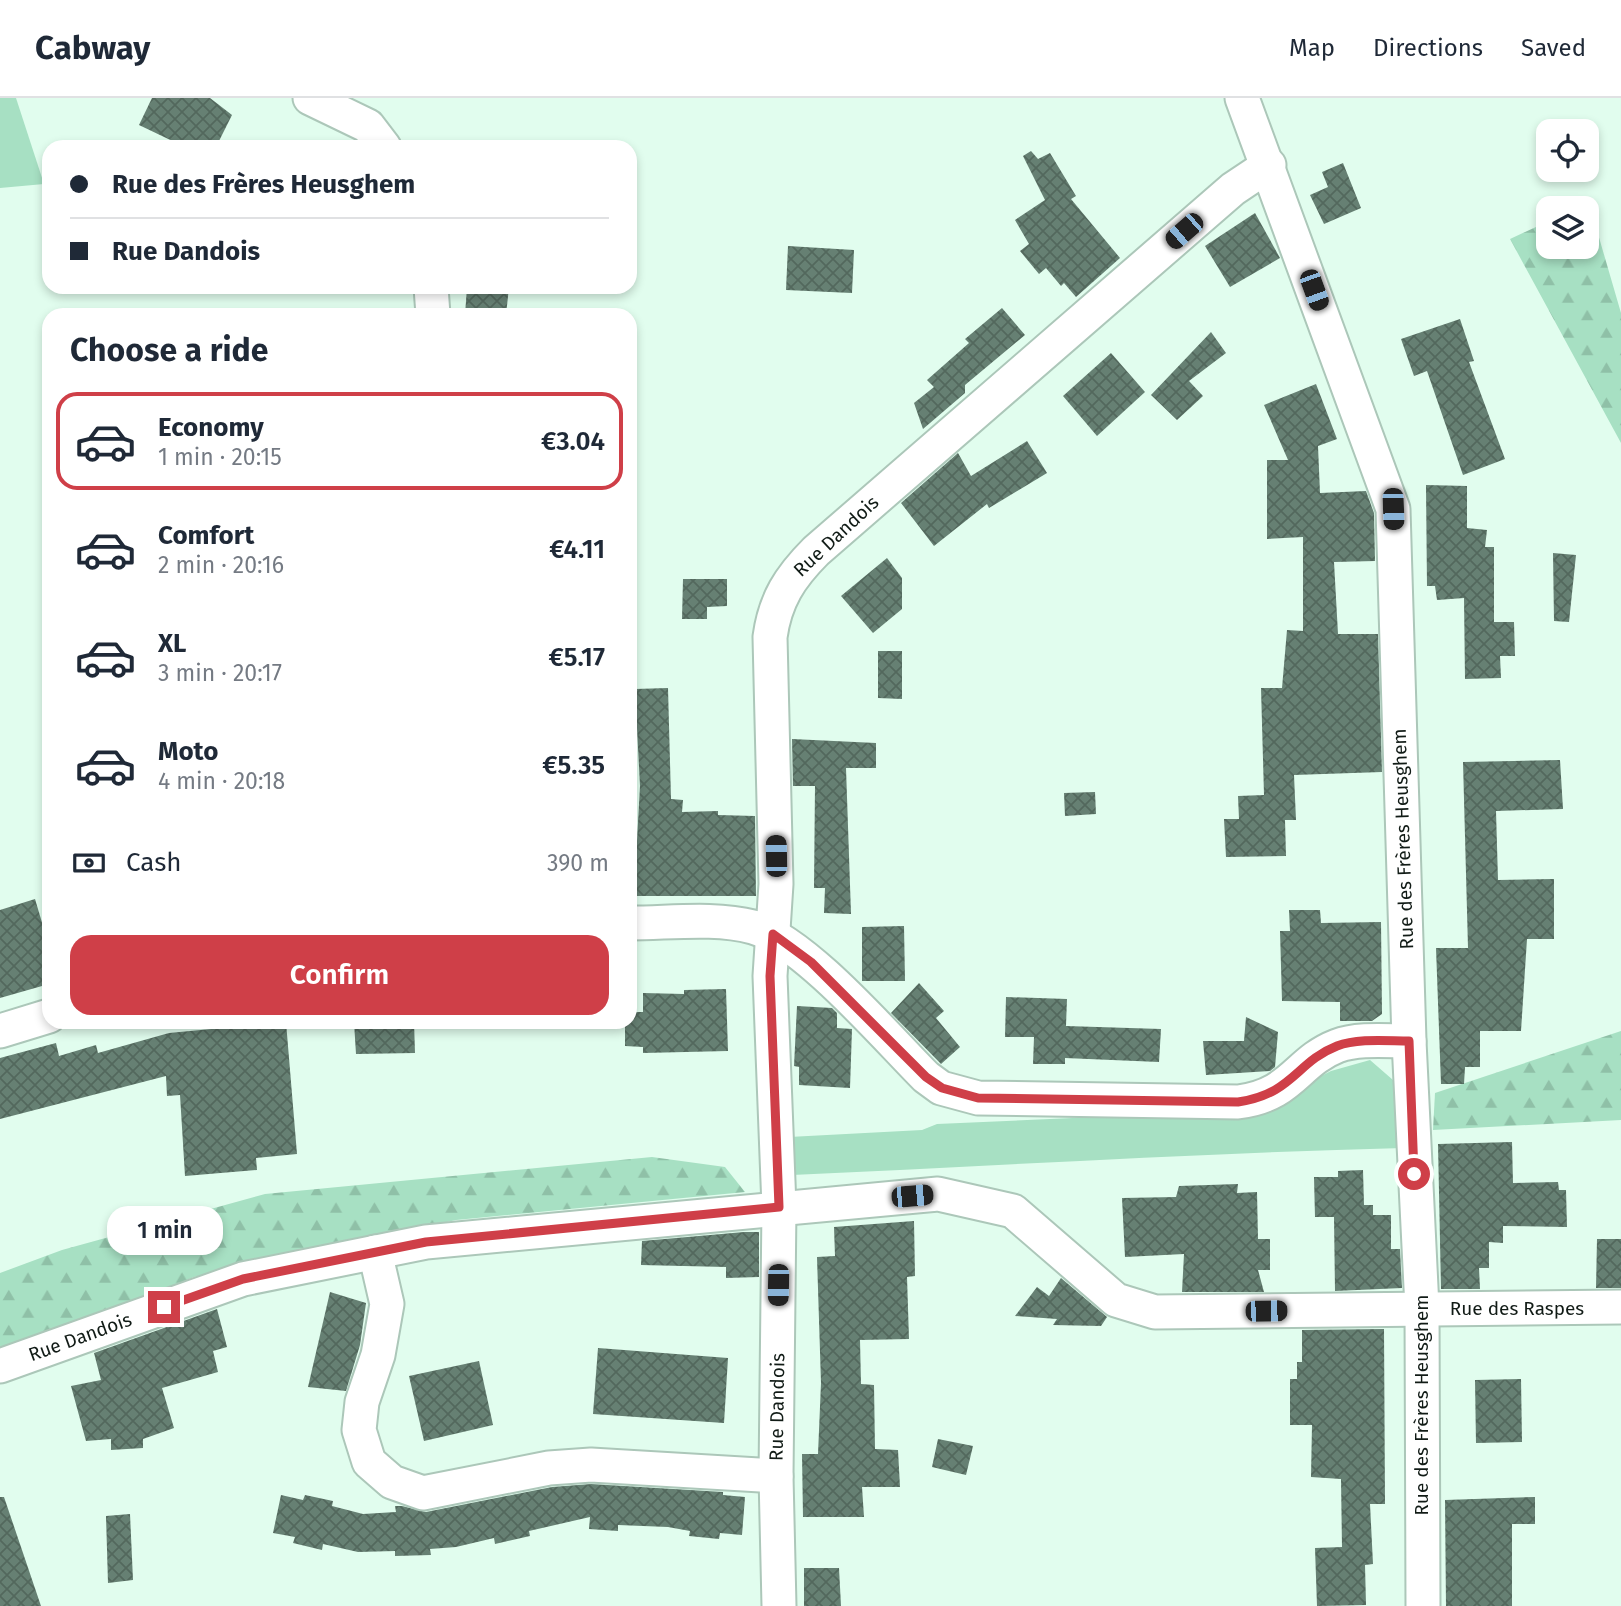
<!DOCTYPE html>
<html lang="en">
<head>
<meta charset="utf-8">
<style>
  :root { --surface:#fff; --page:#f6f6f7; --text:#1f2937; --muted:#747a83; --line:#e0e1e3; --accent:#cf3f48 }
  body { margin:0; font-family:"Fira Sans",sans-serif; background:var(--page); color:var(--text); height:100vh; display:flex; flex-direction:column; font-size:26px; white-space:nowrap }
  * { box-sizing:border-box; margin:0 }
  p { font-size:23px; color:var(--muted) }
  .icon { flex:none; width:38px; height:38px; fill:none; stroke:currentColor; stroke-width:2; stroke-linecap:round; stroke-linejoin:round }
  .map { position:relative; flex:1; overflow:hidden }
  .drawer { position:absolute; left:42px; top:210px; width:595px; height:721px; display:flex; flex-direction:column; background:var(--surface); border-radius:21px; box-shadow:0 4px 10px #0003 }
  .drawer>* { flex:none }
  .guide { position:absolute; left:42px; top:42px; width:595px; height:154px; border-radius:21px; box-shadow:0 4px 10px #0003; display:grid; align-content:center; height:154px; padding:0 28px; background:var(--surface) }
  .tools { position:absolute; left:1536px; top:21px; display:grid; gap:14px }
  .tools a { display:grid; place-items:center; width:63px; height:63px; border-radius:14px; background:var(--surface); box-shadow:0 4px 10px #0003; font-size:35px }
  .end { position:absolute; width:32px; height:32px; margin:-16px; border:9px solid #cf3f48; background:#fff; box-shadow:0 0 0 4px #fff }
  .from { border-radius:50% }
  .bubble { position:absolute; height:49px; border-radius:21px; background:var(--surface); box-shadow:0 4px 10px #0003; font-size:23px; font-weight:600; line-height:49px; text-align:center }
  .car { position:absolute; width:21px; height:42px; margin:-21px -10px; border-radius:9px; box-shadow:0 0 5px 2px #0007; background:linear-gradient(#222 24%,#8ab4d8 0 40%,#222 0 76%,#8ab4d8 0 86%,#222 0) }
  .guide b { display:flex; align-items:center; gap:24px; height:66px; font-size:26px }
  .guide b+b { border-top:2px solid var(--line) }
  .guide i { width:18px; height:18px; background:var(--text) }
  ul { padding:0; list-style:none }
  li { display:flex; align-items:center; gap:21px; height:98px; margin:0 14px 10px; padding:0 14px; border:4px solid transparent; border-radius:21px }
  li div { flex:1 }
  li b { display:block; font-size:26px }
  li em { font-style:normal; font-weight:600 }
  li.active { border-color:var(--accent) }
  li>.icon { width:63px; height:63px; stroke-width:1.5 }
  h2 { padding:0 28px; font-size:32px; line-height:84px }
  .pay { display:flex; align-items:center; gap:18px; height:77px; padding:0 28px; font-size:26px }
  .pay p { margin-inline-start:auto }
  .action { display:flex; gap:14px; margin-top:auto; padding:14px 28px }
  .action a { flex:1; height:80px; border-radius:21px; background:var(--accent); color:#fff; font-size:28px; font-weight:600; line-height:80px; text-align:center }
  header { display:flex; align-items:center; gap:42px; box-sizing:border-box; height:98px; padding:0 35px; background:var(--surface); border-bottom:2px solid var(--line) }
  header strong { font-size:33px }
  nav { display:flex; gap:38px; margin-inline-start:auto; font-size:24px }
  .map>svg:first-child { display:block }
  .green { fill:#a7e0c3 }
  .forest { fill:url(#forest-firs) }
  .building { fill:url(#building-cross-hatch) }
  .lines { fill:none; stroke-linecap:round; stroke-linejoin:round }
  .street-casing { stroke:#acc7b9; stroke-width:37 }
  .street { stroke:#fff; stroke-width:33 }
  .route { stroke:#cf3f48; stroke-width:9 }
  .labels { text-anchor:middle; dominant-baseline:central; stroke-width:7; stroke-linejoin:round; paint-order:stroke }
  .street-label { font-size:19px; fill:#111b16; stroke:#fff }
</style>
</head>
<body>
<header>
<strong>Cabway</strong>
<nav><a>Map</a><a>Directions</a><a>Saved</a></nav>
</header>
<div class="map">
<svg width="1621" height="1508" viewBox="0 0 1621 1508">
  <defs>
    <pattern id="forest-firs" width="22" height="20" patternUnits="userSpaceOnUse" patternTransform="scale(1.75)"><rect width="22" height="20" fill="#a7e0c3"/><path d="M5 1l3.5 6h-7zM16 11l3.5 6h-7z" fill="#8fc0a7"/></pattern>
    <pattern id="building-cross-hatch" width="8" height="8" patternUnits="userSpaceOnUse" patternTransform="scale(1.75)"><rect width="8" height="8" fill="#668073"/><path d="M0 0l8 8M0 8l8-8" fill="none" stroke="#53685d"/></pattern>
  </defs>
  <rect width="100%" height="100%" fill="#e1fdee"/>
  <g class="green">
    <polygon points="0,0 16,0 44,86 0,90"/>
    <path d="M1370,962L1393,982L1403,1050C1199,1055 996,1068 792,1077L789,1039L922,1032L937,1026L1253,1012L1331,973Z"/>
  </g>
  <g class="forest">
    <polygon points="1589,105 1621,215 1621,345 1510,141 1549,123 1549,149 1587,149 1587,110 1577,110"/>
    <polygon points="1621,933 1621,1022 1433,1032 1435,995"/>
    <polygon points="652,1059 725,1069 745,1094 456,1122 194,1179 0,1260 0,1175 62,1152 265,1096"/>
  </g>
  <g class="building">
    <polygon points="152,0 210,0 232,17 216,49 185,49 139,27"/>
    <polygon points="1031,53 1038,61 1050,55 1076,98 1071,101 1120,160 1076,199 1064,185 1061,188 1046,170 1039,176 1020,153 1029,146 1015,122 1045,102 1023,58"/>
    <polygon points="1343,65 1361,110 1324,126 1310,97 1328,89 1322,74"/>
    <polygon points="1255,115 1280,160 1230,189 1205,148"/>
    <polygon points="788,148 854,152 852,195 786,192"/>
    <polygon points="467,189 509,189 506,217 465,217"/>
    <polygon points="1002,210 1025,237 965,287 965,295 923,331 914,305 934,289 927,282 969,245 965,241"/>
    <polygon points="1460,221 1474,263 1469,264 1505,361 1463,377 1427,273 1414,278 1401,241"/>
    <polygon points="1211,234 1226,255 1189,283 1203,298 1177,322 1151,297"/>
    <polygon points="1111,255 1145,294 1097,338 1063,298"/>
    <polygon points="1316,286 1337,341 1318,348 1320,395 1366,393 1374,415 1375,463 1334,464 1338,536 1378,536 1382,674 1294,677 1296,722 1285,722 1286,758 1226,759 1224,721 1239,721 1238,698 1264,697 1261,590 1282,590 1287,532 1303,533 1303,439 1267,441 1267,362 1288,362 1264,307"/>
    <polygon points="1027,343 1047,375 989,410 987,406 934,448 901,405 958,355 971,378"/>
    <polygon points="1426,387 1467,388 1467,430 1487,432 1485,449 1494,449 1494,524 1514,524 1515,558 1500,558 1501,580 1465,581 1464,500 1437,502 1435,488 1427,488"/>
    <polygon points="1553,455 1576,457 1569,524 1554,523"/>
    <polygon points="887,460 902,480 902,511 873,535 841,498"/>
    <polygon points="683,481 727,481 727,508 707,509 707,521 682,521"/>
    <polygon points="878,553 902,553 902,601 878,600"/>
    <polygon points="668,590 671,701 683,702 682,714 718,713 718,717 755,718 756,798 634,798 640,688 635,591"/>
    <polygon points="792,641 876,645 876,670 846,670 851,816 824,815 825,790 814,790 815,688 793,688"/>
    <polygon points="1560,662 1563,711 1496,713 1498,782 1554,781 1554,841 1527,841 1521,933 1480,933 1480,969 1465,969 1464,986 1441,986 1436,850 1468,850 1463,664"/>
    <polygon points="1095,694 1096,716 1065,718 1064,695"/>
    <polygon points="35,801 49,848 49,886 0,900 0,812"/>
    <polygon points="1289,812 1320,812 1321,825 1381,824 1382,916 1372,923 1340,923 1340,904 1282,903 1280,833 1290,833"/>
    <polygon points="904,828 905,883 862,883 862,829"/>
    <polygon points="919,885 944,913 936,920 960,949 941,966 891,915"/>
    <polygon points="726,891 728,953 643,955 643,949 625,948 625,924 630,924 630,914 643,914 643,895 684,896 684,892"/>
    <polygon points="1006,899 1067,901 1066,928 1161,931 1159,964 1065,960 1065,966 1033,966 1034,939 1005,939"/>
    <polygon points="797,908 832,910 837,915 837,930 852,931 850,990 799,987 799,969 794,968"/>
    <polygon points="1246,919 1278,934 1275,969 1270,973 1206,977 1203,943 1244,943"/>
    <polygon points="286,924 297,1056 256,1060 257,1072 185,1078 180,997 167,998 166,978 0,1021 0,960 56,945 59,958 96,947 98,955 169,935"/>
    <polygon points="354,924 414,924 415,955 356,956"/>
    <polygon points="1512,1044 1513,1085 1558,1084 1559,1092 1566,1092 1567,1129 1503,1128 1503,1145 1489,1144 1489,1170 1479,1170 1480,1191 1441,1191 1438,1046"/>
    <polygon points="1363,1072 1364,1107 1373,1107 1373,1117 1391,1117 1391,1151 1400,1151 1402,1190 1335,1193 1334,1119 1315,1119 1314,1079 1338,1079 1338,1073"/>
    <polygon points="1238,1086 1237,1095 1257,1094 1258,1141 1270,1141 1270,1172 1258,1172 1264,1194 1182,1194 1184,1156 1125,1159 1122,1100 1176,1099 1179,1088"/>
    <polygon points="914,1123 915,1178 907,1179 909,1241 860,1242 861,1286 874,1287 875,1351 898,1352 900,1389 862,1389 864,1419 803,1419 802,1356 818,1356 821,1285 817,1159 835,1158 834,1129"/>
    <polygon points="744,1134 759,1134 759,1179 726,1180 726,1169 641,1167 642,1143"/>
    <polygon points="1597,1141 1621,1141 1621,1190 1596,1190"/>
    <polygon points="1061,1180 1107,1219 1101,1228 1053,1227 1057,1221 1015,1218 1037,1189 1049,1198"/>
    <polygon points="330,1194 366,1205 360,1247 346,1293 308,1289"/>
    <polygon points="217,1211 227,1249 213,1253 218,1274 162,1290 174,1330 143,1341 143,1350 111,1352 111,1341 86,1343 71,1288 101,1282 94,1255"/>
    <polygon points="1384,1231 1385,1406 1370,1406 1373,1466 1365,1467 1366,1507 1317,1508 1315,1450 1342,1449 1341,1381 1311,1379 1312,1327 1290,1327 1290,1281 1297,1281 1297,1264 1302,1264 1302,1232"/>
    <polygon points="598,1250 728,1260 724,1325 593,1316"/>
    <polygon points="479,1263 493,1327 424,1343 409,1278"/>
    <polygon points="1521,1281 1522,1344 1476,1345 1475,1282"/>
    <polygon points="938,1341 973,1348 966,1377 932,1369"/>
    <polygon points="591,1386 723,1394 723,1397 745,1399 742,1437 720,1435 719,1441 689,1438 690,1433 668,1429 618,1427 618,1433 589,1431 590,1419 529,1433 530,1438 495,1446 494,1440 456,1449 430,1451 431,1457 395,1458 395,1453 358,1454 323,1446 322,1452 293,1445 295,1439 273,1435 281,1397 303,1402 305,1397 333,1403 332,1408 363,1416 396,1414 395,1408 402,1408 426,1414 552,1389"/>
    <polygon points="0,1399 4,1399 41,1508 0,1508"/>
    <polygon points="1535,1399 1535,1426 1512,1426 1512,1508 1446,1508 1445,1402"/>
    <polygon points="130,1416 133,1482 108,1485 106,1418"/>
    <polygon points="804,1470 839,1470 841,1508 804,1508"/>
  </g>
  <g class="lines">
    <defs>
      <g id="street">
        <polyline points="310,0 368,28 384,49"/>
        <polyline points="1242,0 1393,411 1409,943 1422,1210 1423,1508"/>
        <polyline points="431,189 433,217"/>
        <path d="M630,825C670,825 715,819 753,829C804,843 886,939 926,979L941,990L978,1000L1238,1004C1293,997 1296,964 1337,948C1358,940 1387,943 1409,943"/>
        <polyline points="0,933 49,918"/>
        <polyline points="375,1154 387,1206 378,1257 362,1304 359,1332 369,1364 392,1384 423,1395 549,1370 591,1367 776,1378"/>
        <polyline points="0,1268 243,1181 426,1144 938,1096 1013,1113 1116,1202 1155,1214 1621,1209"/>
        <path d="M779,1508L776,1378L779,1109L770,878L776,786L770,539C775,502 790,479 816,453L1233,91L1269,67"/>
      </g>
    </defs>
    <use href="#street" class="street-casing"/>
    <use href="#street" class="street"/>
  </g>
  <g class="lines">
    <path class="route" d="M164,1209L243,1181L426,1144L779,1109L770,878L773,836L811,864L926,979L942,990L978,1000L1238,1004C1293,996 1296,964 1337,948C1358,940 1387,943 1409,943L1414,1076"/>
  </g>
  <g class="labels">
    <g class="street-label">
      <text transform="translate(836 438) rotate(-43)">Rue Dandois</text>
      <text transform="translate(1403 741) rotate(-92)">Rue des Frères Heusghem</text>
      <text x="1517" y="1210">Rue des Raspes</text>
      <text transform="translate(80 1239) rotate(-20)">Rue Dandois</text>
      <text transform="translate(1421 1307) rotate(-90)">Rue des Frères Heusghem</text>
      <text transform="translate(777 1309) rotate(-89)">Rue Dandois</text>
    </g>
  </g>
</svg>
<div class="tools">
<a><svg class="icon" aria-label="locate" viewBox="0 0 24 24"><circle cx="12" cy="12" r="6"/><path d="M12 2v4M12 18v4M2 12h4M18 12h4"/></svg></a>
<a><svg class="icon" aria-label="layers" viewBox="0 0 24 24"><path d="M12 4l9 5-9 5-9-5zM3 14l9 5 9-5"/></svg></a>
</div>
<i class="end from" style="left:1414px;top:1076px"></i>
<i class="end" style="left:164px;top:1209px"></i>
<div class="bubble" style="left:107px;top:1108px;width:116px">1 min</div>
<i class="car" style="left:1184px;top:133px;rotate:229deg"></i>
<i class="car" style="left:1314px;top:192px;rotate:160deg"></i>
<i class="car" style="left:1393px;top:411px;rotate:178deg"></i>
<i class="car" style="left:776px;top:758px;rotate:359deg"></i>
<i class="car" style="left:912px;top:1098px;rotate:85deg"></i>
<i class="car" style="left:778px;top:1187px;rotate:181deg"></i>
<i class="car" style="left:1266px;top:1213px;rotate:89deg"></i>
<div class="guide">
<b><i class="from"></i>Rue des Frères Heusghem</b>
<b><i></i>Rue Dandois</b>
</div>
<section class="drawer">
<h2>Choose a ride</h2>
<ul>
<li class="active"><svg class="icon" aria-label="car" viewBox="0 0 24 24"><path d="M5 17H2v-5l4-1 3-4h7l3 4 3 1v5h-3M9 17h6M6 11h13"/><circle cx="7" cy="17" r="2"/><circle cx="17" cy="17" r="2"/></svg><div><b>Economy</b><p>1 min · 20:15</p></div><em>€3.04</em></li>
<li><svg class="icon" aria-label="car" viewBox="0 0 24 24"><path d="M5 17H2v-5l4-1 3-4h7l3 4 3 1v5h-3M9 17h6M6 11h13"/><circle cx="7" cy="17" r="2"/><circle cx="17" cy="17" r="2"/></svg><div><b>Comfort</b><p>2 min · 20:16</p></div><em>€4.11</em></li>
<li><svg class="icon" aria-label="car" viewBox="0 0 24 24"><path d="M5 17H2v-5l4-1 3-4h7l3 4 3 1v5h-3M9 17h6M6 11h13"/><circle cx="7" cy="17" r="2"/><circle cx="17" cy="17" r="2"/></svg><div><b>XL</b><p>3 min · 20:17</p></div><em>€5.17</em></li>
<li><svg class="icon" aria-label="car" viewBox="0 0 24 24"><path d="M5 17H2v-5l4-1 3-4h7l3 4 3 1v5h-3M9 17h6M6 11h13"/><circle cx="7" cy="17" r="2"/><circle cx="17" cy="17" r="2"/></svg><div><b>Moto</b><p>4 min · 20:18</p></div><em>€5.35</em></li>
</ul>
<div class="pay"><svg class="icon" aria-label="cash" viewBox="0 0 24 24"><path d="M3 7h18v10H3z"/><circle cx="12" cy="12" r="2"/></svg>Cash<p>390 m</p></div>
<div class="action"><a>Confirm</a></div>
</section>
</div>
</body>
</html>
